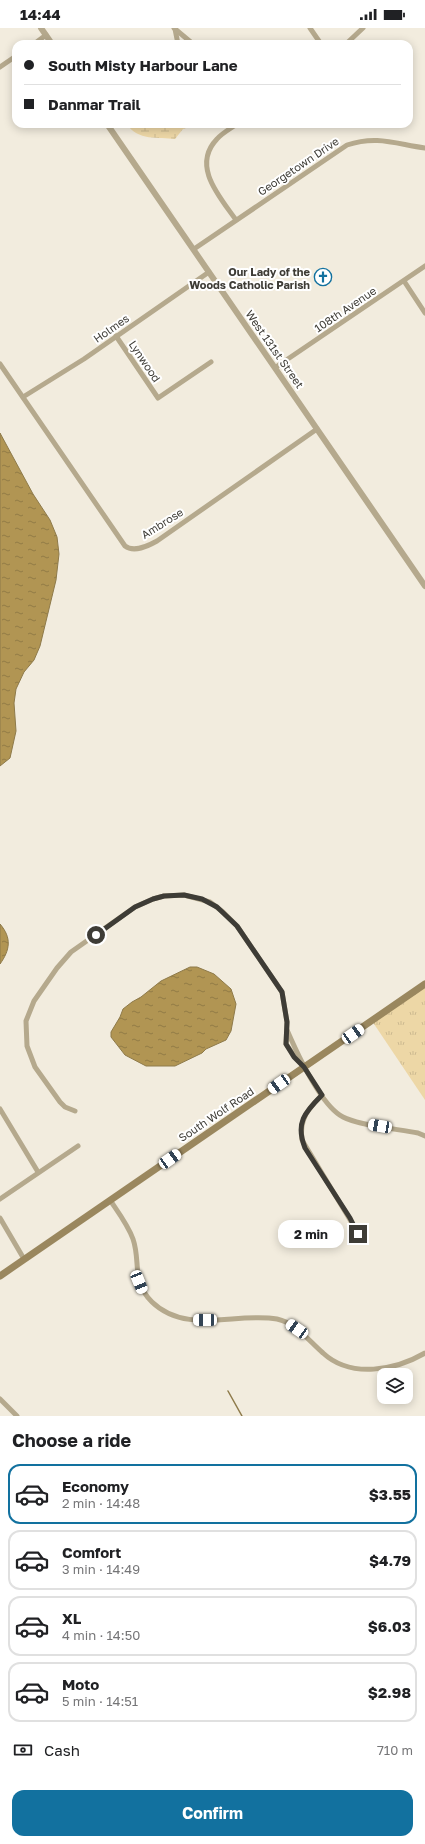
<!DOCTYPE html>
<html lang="en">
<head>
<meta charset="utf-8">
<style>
  :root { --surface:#fff; --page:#f2f2f2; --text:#202124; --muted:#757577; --line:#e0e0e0; --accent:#12719f }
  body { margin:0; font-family:"Golos Text",sans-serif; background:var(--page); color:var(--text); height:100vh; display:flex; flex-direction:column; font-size:15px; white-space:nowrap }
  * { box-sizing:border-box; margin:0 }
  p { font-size:13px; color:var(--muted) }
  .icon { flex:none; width:22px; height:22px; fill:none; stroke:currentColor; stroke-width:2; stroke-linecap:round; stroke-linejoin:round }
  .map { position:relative; height:1388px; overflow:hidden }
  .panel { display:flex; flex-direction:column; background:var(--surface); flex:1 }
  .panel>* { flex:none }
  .guide { position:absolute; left:12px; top:12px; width:401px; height:88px; border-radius:12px; box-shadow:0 2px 10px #0003; display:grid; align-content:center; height:88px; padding:0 12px; background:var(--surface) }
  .controls { position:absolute; left:377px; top:1340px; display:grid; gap:8px }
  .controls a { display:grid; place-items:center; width:36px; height:36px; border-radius:8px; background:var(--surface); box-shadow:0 2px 10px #0003; font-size:20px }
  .end { position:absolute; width:18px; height:18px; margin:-9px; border:5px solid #3e3c36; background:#fff; box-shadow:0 0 0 2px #fff }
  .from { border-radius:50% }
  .bubble { position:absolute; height:28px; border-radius:12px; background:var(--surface); box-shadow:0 2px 10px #0003; font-size:13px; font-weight:700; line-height:28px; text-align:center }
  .car { position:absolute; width:12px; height:24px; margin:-12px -6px; border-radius:5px; box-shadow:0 0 3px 1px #0007; background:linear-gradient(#fff 24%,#345 0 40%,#fff 0 76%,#345 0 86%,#fff 0) }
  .guide b { display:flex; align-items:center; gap:14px; height:38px; font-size:15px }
  .guide b+b { border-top:1px solid var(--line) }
  .guide i { width:10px; height:10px; background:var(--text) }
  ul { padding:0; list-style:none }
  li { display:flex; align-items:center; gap:12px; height:60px; margin:0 8px 6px; padding:0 4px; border:2px solid var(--line); border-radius:12px }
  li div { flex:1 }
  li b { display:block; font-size:15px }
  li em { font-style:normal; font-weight:700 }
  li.current { border-color:var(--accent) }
  li>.icon { width:36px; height:36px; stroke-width:1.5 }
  h2 { padding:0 12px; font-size:18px; line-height:48px }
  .pay { display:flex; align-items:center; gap:10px; height:44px; padding:0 12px; font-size:15px }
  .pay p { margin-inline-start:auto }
  .cta { display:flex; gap:8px; margin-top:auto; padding:8px 12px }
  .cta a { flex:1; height:46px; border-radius:12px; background:var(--accent); color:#fff; font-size:16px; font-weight:700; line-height:46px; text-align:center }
  .status { display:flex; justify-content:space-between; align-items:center; height:28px; padding:0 20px; background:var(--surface); direction:ltr }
  .status svg { height:11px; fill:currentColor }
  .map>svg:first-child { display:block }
  .wetland { fill:url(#wetland-marsh) }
  .park { fill:url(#park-tufts) }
  .water { fill:url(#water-ripples); stroke:#8e7a4a }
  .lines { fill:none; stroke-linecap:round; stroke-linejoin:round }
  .stream { stroke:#8e7a4a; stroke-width:1.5 }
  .minor { stroke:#b5a98d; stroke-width:5 }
  .tertiary { stroke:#b5a98d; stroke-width:6 }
  .secondary { stroke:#9a875e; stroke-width:7 }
  .route { stroke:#3e3c36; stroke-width:5 }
  .labels { text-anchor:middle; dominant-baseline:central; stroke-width:4; stroke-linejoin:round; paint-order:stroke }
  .street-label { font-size:11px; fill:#3e3c36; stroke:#fff }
  .poi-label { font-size:11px; font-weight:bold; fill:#3e3c36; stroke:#fff; text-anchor:end }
</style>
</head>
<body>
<div class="status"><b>14:44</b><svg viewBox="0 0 49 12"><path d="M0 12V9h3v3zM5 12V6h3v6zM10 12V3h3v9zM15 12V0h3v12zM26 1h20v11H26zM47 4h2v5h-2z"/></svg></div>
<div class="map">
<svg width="425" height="1388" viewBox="0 0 425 1388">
  <defs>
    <pattern id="wetland-marsh" width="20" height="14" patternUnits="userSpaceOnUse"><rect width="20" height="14" fill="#edd7a6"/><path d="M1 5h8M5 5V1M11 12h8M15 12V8" fill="none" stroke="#ccb990"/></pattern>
    <pattern id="park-tufts" width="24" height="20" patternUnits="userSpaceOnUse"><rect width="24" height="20" fill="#edd7a6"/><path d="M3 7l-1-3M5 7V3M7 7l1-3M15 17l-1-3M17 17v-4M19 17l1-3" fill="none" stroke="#ccb990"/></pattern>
    <pattern id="water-ripples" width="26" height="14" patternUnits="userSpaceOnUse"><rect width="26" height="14" fill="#b19553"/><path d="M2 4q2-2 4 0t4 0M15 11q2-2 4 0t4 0" fill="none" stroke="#917b46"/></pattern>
  </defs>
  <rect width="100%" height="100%" fill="#f2ecde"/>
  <path class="wetland" d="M127,96H187L186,100L183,101L175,111C159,109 137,113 127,96Z"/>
  <polygon class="park" points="425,959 425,1072 372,993"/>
  <g class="water">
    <polygon points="0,405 33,466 50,492 57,509 59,526 56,552 40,618 34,632 24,644 16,661 14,675 16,703 10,730 0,738"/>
    <path d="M0,896C12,910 10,922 0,936Z"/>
    <polygon points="190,939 197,939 214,946 231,961 236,976 231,1003 226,1012 206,1021 202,1025 175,1038 146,1038 125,1027 111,1009 111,1004 120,989 123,981 132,974 141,969 161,953"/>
  </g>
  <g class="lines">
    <polyline class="stream" points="228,1363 242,1388"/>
    <g class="minor">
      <polyline points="174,0 193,16"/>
      <polyline points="310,0 321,16"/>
      <polyline points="175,1 178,16"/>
      <polyline points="34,16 46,7"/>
      <polyline points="346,16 363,0"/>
      <polyline points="0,39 16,28"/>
      <path d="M236,192C220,169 191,138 217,111C222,105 230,101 237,96"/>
      <path d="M194,221L347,117C377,107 396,116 425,120"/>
      <polyline points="404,253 425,285"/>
      <polyline points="116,308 158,370 211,334"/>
      <path d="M0,336L125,518C134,525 148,518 157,513L317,401"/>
      <polyline points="276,339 425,238"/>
      <polyline points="23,369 84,331 209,244"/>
      <path d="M287,1002C297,1025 321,1078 343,1089C360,1098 398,1101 418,1105L425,1108"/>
      <path d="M322,1067C308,1081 299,1091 302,1112L358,1205"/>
      <polyline points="0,1081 38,1144"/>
      <polyline points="75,1083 65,1079 60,1074 35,1039 27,1018 26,993 34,973 57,940 71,924 135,879 153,871 164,868 184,867 210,874 223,884 237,898 282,964 287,994 286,1016 295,1029 304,1039"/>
      <polyline points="0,1171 78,1118"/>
      <path d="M110,1172C118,1184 128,1197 133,1211C141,1234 131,1253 152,1274C186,1307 236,1284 277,1291C296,1295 309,1313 323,1325C351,1351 396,1342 425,1325"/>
      <polyline points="0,1190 24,1231"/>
      <polyline points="0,1371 17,1388"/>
    </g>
    <g class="tertiary">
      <polyline points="41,0 52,16"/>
      <polyline points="107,96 425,558"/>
    </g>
    <polyline class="secondary" points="0,1248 425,956"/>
  </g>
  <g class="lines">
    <path class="route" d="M96,907L135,879L153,871L164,868L184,867L202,871L217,879L237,898L282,964L287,994L286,1016L294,1029L304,1039L322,1067C305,1084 295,1095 305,1120L350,1190L358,1206"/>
  </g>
  <defs>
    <symbol id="church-ring" viewBox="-11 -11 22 22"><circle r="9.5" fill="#fff" stroke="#12719f" stroke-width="1.5"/><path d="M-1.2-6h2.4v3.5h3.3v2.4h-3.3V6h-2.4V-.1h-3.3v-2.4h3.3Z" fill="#12719f"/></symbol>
  </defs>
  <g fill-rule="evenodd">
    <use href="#church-ring" x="313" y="239" width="20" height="20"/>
  </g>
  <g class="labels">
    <g class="street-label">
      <text transform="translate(298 138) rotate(-34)">Georgetown Drive</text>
      <text transform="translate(345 281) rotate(-34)">108th Avenue</text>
      <text transform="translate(111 300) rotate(-35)">Holmes</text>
      <text transform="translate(275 321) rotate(55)">West 131st Street</text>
      <text transform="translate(145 333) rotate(56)">Lynwood</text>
      <text transform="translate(162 495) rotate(-32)">Ambrose</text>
      <text transform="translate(216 1086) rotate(-34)">South Wolf Road</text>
    </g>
    <g class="poi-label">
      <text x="310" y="243">Our Lady of the<tspan x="310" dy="13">Woods Catholic Parish</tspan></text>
    </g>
  </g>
</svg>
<div class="controls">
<a><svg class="icon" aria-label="layers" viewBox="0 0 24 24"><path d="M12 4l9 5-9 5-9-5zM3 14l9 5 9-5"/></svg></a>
</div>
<i class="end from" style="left:96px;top:907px"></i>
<i class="end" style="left:358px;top:1206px"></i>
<div class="bubble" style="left:278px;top:1192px;width:66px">2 min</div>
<i class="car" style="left:353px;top:1006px;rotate:56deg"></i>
<i class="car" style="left:279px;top:1056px;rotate:235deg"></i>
<i class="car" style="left:380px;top:1098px;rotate:280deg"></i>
<i class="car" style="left:170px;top:1131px;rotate:55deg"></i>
<i class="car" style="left:139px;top:1254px;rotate:158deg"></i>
<i class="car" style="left:205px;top:1292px;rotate:270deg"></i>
<i class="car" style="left:297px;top:1301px;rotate:304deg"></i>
<div class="guide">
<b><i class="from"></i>South Misty Harbour Lane</b>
<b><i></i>Danmar Trail</b>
</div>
</div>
<section class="panel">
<h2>Choose a ride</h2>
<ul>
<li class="current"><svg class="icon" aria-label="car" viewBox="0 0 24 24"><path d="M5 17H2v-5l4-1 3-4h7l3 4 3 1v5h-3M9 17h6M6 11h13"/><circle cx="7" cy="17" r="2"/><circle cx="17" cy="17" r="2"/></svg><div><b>Economy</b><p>2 min · 14:48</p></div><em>$3.55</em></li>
<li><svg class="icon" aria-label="car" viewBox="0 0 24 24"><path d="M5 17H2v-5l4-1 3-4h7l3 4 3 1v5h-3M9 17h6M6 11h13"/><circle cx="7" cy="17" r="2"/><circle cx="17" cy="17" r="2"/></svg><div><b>Comfort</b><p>3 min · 14:49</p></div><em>$4.79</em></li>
<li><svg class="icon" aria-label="car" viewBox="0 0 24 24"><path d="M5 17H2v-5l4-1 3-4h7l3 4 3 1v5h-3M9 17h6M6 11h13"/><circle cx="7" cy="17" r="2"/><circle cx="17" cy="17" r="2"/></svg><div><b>XL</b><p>4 min · 14:50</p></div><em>$6.03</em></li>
<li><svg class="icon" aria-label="car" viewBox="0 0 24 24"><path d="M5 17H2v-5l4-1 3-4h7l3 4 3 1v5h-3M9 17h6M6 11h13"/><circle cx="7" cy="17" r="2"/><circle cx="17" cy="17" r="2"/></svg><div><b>Moto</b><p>5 min · 14:51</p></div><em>$2.98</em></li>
</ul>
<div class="pay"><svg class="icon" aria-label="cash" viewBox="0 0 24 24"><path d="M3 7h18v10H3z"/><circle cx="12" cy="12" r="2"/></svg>Cash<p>710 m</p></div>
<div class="cta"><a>Confirm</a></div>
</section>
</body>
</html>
